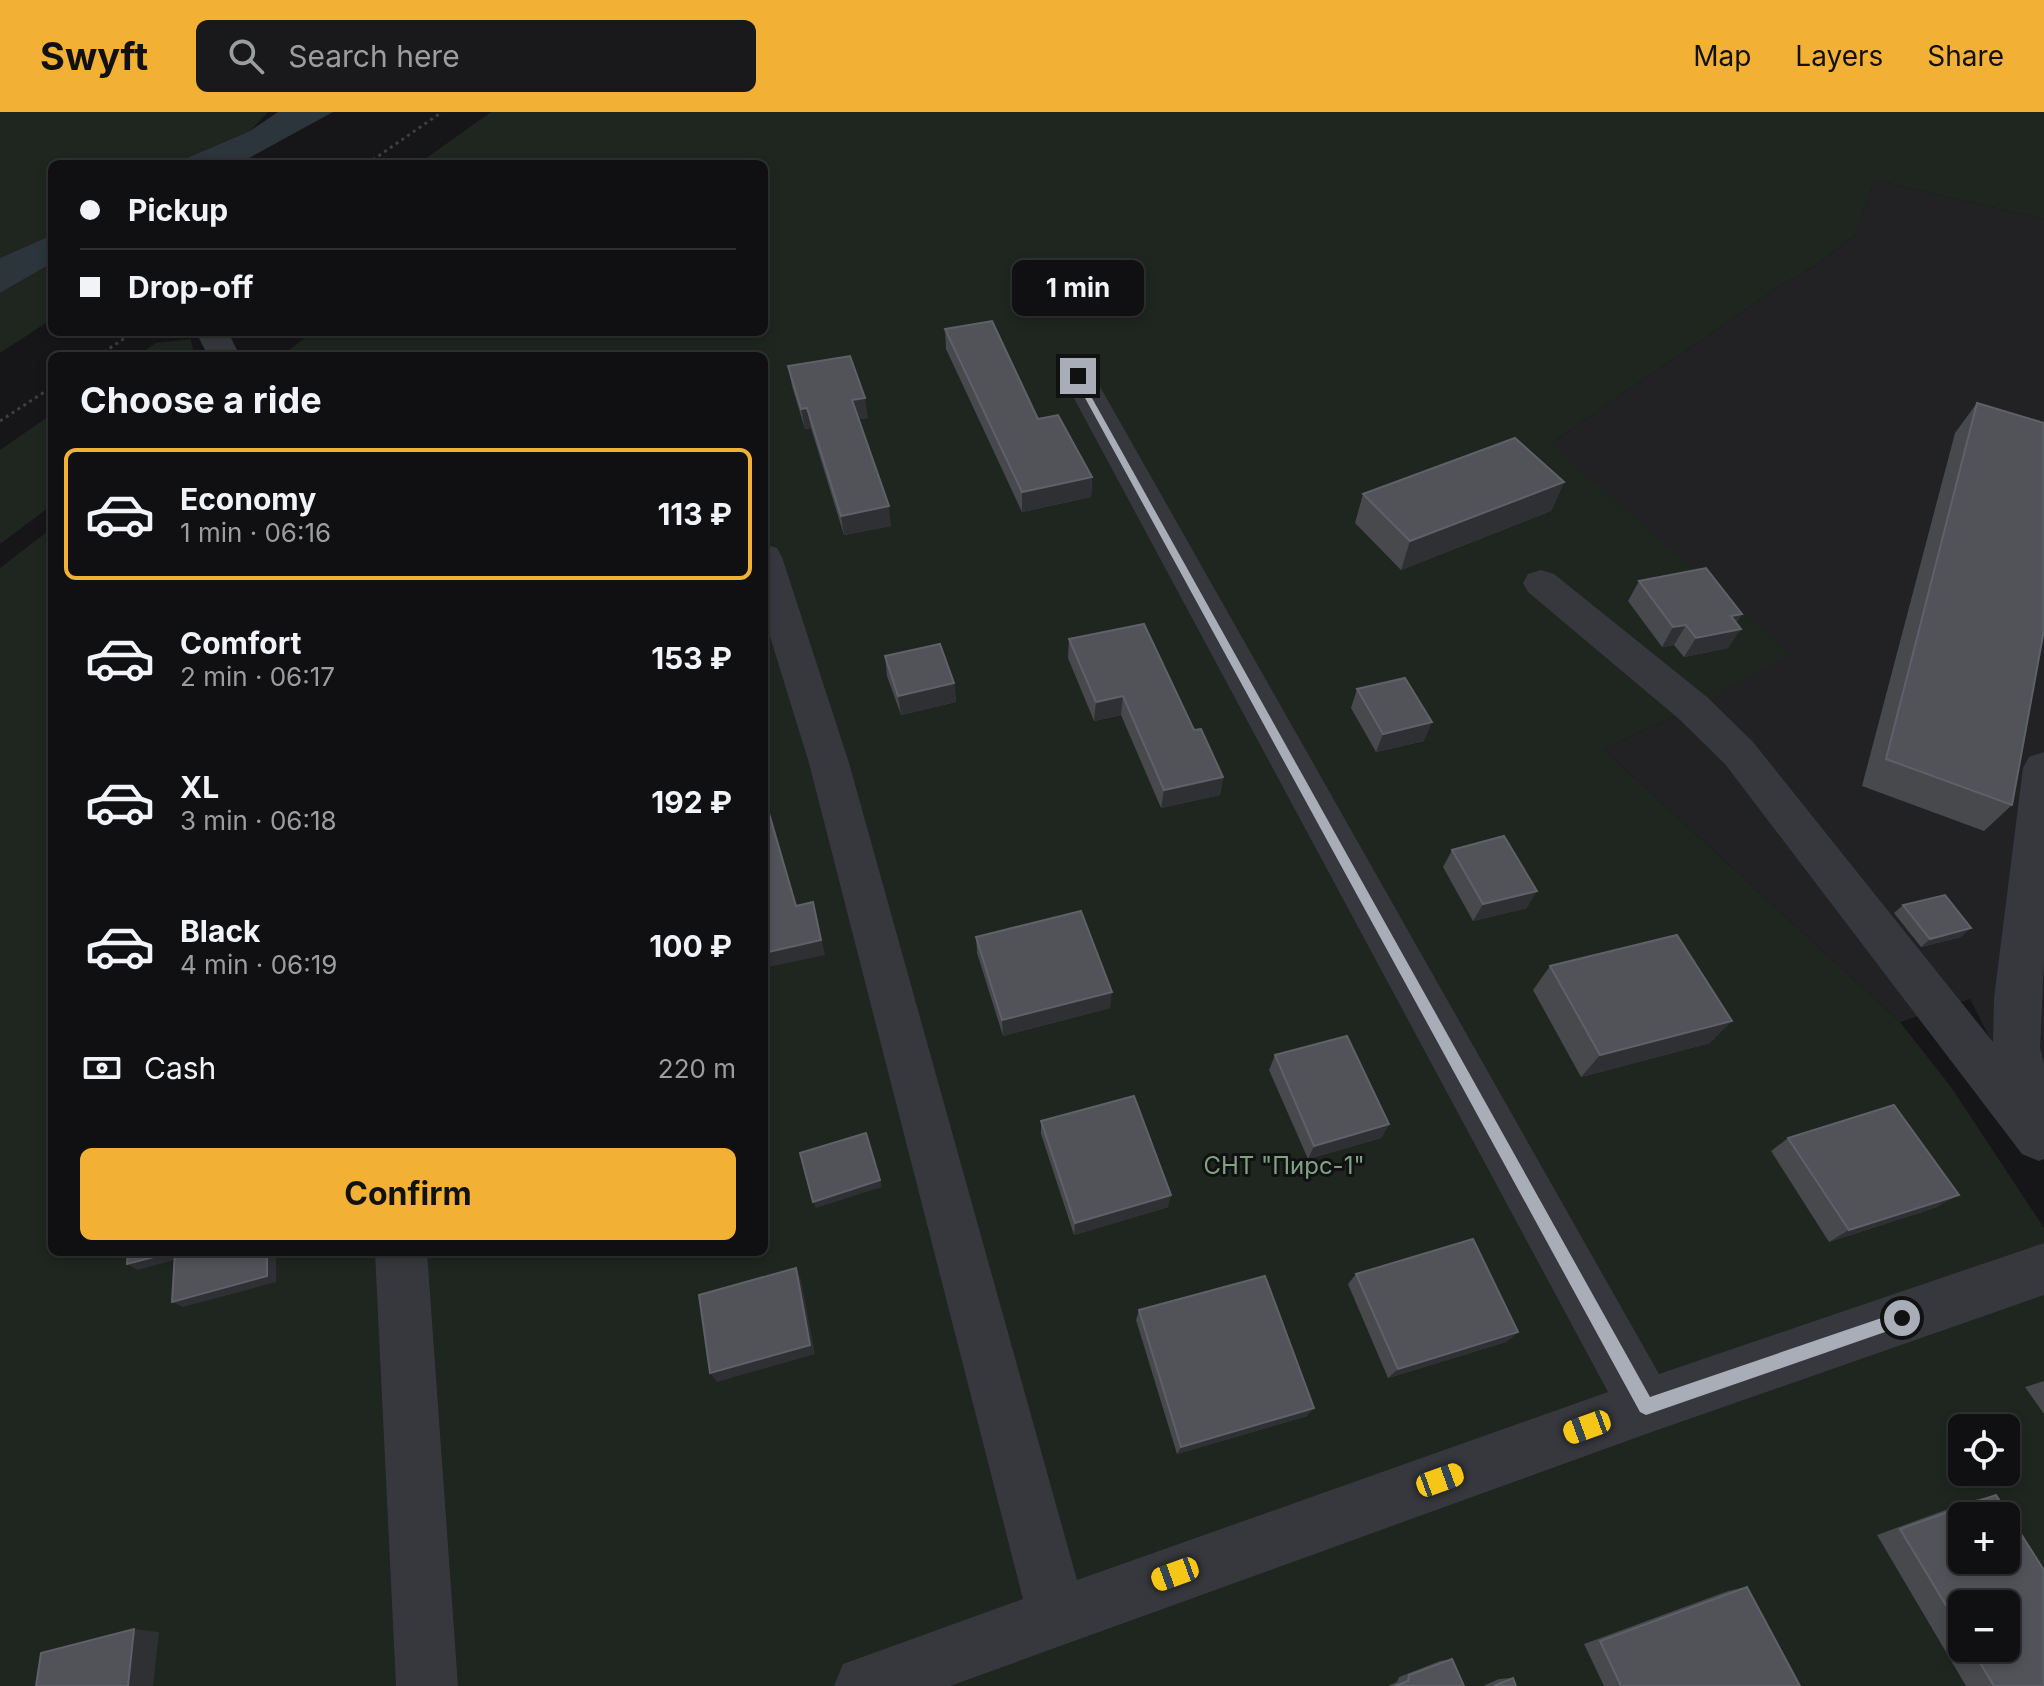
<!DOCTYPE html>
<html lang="en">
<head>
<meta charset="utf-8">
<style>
  :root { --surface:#101012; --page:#19191b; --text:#f1f3f6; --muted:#9c9d9f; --line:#303032; --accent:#f2b134 }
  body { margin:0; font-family:Inter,sans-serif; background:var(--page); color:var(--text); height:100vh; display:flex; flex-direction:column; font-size:30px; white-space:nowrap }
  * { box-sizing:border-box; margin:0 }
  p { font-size:26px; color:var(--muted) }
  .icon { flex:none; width:44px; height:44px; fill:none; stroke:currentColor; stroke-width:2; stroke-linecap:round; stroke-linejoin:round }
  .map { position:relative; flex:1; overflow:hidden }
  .panel { position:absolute; left:48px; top:240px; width:720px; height:904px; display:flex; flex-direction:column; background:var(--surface); border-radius:12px; box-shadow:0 4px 12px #0003,0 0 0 2px var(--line) }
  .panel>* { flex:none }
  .guide { position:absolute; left:48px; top:48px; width:720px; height:176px; border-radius:12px; box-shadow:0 4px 12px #0003,0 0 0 2px var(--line); display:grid; align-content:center; height:176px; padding:0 32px; background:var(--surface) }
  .controls { position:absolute; left:1948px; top:1302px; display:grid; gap:16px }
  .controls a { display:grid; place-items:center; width:72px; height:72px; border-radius:12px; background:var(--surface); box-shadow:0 4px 12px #0003,0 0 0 2px var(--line); font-size:40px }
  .end { position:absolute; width:36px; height:36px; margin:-18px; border:10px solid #a8adb8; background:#111; box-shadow:0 0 0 4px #111 }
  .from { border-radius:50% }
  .bubble { position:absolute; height:56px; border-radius:12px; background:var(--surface); box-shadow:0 4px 12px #0003,0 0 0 2px var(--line); font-size:26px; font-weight:700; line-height:56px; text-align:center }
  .car { position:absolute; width:24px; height:48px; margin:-24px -12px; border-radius:10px; box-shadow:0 0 6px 2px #0007; background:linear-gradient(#f5c518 24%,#345 0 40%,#f5c518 0 76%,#345 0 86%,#f5c518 0) }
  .guide b { display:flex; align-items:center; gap:28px; height:76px; font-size:30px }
  .guide b+b { border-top:2px solid var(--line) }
  .guide i { width:20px; height:20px; background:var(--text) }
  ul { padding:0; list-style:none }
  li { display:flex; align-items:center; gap:24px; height:132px; margin:0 16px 12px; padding:0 16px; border:4px solid transparent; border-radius:12px }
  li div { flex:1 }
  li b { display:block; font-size:30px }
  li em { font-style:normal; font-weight:700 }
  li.active { border-color:var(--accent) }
  li>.icon { width:72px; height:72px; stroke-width:1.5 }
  h2 { padding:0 32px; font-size:36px; line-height:96px }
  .pay { display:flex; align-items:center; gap:20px; height:88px; padding:0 32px; font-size:30px }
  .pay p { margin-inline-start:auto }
  .action { display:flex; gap:16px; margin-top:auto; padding:16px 32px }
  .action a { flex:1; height:92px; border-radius:12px; background:var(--accent); color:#111; font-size:32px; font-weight:700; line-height:92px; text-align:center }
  header { display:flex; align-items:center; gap:48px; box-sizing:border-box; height:112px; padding:0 40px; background:var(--accent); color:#111 }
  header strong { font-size:38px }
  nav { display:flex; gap:44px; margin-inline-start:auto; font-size:28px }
  .search { width:560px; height:72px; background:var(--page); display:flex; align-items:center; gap:20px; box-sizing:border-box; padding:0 28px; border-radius:12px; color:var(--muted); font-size:30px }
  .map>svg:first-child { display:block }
  .built { fill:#222225 }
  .green { fill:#1e261f; fill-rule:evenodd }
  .water { fill:#2c353c }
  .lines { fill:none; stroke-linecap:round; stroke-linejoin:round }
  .path { stroke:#3d3f44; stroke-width:3; stroke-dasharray:3 4; stroke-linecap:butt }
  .minor { fill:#37383d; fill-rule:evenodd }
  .wall { fill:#47494d; fill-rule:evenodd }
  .shaded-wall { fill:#2f3033 }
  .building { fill:#525359; stroke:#5f6168; stroke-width:2; fill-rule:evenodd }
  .route { fill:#a8adb8 }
  .labels { text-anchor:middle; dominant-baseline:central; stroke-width:6; stroke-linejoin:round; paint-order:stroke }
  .park-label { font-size:24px; fill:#7fa381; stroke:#111113 }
</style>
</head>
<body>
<header>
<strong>Swyft</strong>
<div class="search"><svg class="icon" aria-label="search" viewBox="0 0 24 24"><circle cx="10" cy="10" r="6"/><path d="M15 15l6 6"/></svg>Search here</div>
<nav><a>Map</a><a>Layers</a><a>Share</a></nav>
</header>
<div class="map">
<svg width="2044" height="1574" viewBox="0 0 2044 1574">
  <rect width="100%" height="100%" fill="#161618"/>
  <polygon class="built" points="1875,68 2044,107 2044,1033 1970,887 1900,910 1603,637 1693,596 1551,331 1781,173 1816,153 1855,123"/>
  <g class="green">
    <polygon points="0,0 268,0 250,19 173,52 52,52 52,123 0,146"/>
    <path d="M491,0H2044V107L1875,68L1855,123L1816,153L1781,173L1551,331L1790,542L1693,596L1603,637L1900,910L1951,975L2044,1116V1574H0V456L52,416V1140H764V244H281L313,220H764V52H418ZM1962,1316H2006V1360H1962ZM1962,1404H2006V1448H1962ZM1962,1492H2006V1536H1962Z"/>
    <polygon points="52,151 52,207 0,241 0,181"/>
    <polygon points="191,227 194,244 137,244 156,231"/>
    <polygon points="52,302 52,393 0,432 0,338"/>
  </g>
  <g class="water">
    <polygon points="278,0 333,0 238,52 173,52 250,19"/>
    <polygon points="52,123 52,151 0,181 0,146"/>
  </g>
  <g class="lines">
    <g class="path">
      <polyline points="367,52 442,0"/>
      <polyline points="98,244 134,220"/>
      <polyline points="0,309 52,275"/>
    </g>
    <g class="minor">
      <polygon points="196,220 228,220 240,244 208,244"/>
      <polygon points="1078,254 1089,257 1094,264 1659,1262 2044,1131 2044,1183 1646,1322 950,1574 834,1574 843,1552 1023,1487 809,651 764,505 764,432 777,436 782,445 849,651 1077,1468 1608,1280 1062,264 1067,257"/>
      <polygon points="1541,458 1554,462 1707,585 1753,630 1993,930 1994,886 2023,656 2029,645 2044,640 2044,849 2040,936 2044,952 2044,1047 2039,1049 2022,1042 1725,652 1679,607 1528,480 1523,471 1528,462"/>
      <polygon points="375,1140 427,1140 458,1574 396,1574"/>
    </g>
  </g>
  <g class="wall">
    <polygon points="945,217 1038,307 1092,365 1091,385 1022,400 946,237"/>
    <polygon points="788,254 868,306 858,307 891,414 844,423 811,316 805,317 792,274"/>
    <polygon points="1977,291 2012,693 1984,719 1862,674 1955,321"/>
    <polygon points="1564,370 1551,399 1401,458 1355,411 1363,382"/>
    <polygon points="1639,469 1742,502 1736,511 1728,536 1684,545 1674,533 1662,535 1628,489"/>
    <polygon points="1069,527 1194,618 1223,665 1220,683 1161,696 1121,603 1094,609 1068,546"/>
    <polygon points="885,544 954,571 956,590 901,603 887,564"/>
    <polygon points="1357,577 1424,629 1376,640 1351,596"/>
    <polygon points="1452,738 1527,796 1473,809 1443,755"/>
    <polygon points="1903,793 1961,825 1921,835 1894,801"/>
    <polygon points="976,825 1110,896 1003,924 977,841"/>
    <polygon points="1550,854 1710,931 1581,965 1533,878"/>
    <polygon points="1275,943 1389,1012 1381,1026 1308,1047 1269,958"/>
    <polygon points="1041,1009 1168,1095 1074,1123 1041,1022"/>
    <polygon points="1788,1026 1937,1095 1829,1130 1771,1039"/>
    <polygon points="1356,1162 1518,1220 1506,1230 1388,1266 1348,1172"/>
    <polygon points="1139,1198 1307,1304 1177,1342 1136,1208"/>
    <polygon points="2044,1269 2044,1302 2025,1275"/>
    <path d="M1996,1383L2044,1574H1966L1877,1423L1970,1389ZM1962,1492L2006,1536H1962Z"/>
    <polygon points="1747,1475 1800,1574 1604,1574 1584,1532 1728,1479"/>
    <polygon points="1452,1547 1464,1574 1388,1574 1397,1570 1399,1565 1440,1549"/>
    <polygon points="1513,1566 1516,1574 1483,1574 1499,1567"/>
  </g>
  <g class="shaded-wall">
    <polygon points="865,286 868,306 854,308 852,288"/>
    <polygon points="807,296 811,316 805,317 801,297"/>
    <polygon points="1092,365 1091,385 1022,400 1022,380"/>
    <polygon points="1564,370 1551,399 1401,458 1410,429"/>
    <polygon points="889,394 891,414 844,423 841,404"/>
    <polygon points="1742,502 1730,519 1741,517 1728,536 1684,545 1696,526 1731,504"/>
    <polygon points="1686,513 1674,533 1662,535 1673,515"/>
    <polygon points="954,571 956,590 901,603 898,584"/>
    <polygon points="1123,584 1121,603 1094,609 1096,590"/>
    <polygon points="1432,610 1424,629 1376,640 1383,622"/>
    <polygon points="1223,665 1220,683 1161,696 1164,678"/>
    <polygon points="1537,779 1527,796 1473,809 1483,792"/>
    <polygon points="813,790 825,843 764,856 764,841"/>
    <polygon points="1971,816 1961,825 1921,835 1930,827"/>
    <polygon points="1112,880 1110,896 1003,924 1002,908"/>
    <polygon points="1732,909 1710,931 1581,965 1600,943"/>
    <polygon points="1389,1012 1381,1026 1308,1047 1314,1034"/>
    <polygon points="880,1068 882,1075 816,1096 813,1090"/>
    <polygon points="1171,1083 1168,1095 1074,1123 1075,1111"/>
    <polygon points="1959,1083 1937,1095 1829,1130 1849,1118"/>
    <polygon points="173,1140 176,1140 185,1145 138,1158 127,1152"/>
    <polygon points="267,1140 276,1140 276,1170 183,1195 172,1190"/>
    <polygon points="796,1156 801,1168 815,1242 717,1270 710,1261"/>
    <polygon points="1518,1220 1506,1230 1388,1266 1398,1257"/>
    <polygon points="1314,1296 1307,1304 1177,1342 1181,1335"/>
    <polygon points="134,1517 159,1520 153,1574 128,1574"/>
  </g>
  <g class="building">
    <polygon points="992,209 1038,307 1058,303 1092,365 1022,380 945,217"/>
    <polygon points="850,244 865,286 852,288 889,394 841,404 807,296 801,297 788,254"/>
    <polygon points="1977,291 2044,311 2044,518 2012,693 1886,647"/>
    <polygon points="1515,326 1564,370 1410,429 1363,382"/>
    <polygon points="1706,456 1742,502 1731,504 1741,517 1696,526 1686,513 1673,515 1639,469"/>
    <polygon points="1144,512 1194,618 1201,617 1223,665 1164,678 1123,584 1096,590 1069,527"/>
    <polygon points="940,532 954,571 898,584 885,544"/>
    <polygon points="1405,566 1432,610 1383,622 1357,577"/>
    <polygon points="764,684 796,794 813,790 821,828 764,841"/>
    <polygon points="1504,724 1537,779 1483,792 1452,738"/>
    <polygon points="1945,783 1971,816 1930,827 1903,793"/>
    <polygon points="1081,799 1112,880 1002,908 976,825"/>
    <polygon points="1677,823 1732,909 1600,943 1550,854"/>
    <polygon points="1347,924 1389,1012 1314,1034 1275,943"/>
    <polygon points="1134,984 1171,1083 1075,1111 1041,1009"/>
    <polygon points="1894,993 1959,1083 1849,1118 1788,1026"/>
    <polygon points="866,1021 880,1068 813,1090 800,1041"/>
    <polygon points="1473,1127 1518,1220 1398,1257 1356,1162"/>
    <polygon points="128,1140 173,1140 127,1152"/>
    <polygon points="175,1140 267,1140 267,1164 172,1190"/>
    <polygon points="796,1156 810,1233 710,1261 699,1183"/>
    <polygon points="1265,1164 1314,1296 1181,1335 1139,1198"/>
    <path d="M1996,1383L2044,1458V1574H1994L1971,1536H2006V1492H1962V1520L1900,1417ZM1962,1404H2006V1448H1962Z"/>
    <polygon points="1747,1475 1800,1574 1621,1574 1600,1529"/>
    <polygon points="134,1517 128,1574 36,1574 41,1541"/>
    <polygon points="1452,1547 1464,1574 1395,1574 1408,1569 1409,1563"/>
    <polygon points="1513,1566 1516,1574 1494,1574"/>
  </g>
  <polygon class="route" points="1078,261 1650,1285 1902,1199 1908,1201 1908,1212 1646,1303 1640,1300 1073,264"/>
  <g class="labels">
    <g class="park-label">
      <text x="1284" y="1053">СНТ "Пирс-1"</text>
    </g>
  </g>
</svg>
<div class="controls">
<a><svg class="icon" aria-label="locate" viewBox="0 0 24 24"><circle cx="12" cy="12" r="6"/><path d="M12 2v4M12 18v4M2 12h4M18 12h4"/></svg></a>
<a>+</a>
<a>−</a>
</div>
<i class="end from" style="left:1902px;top:1206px"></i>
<i class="end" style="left:1078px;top:264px"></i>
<div class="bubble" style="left:1012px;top:148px;width:132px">1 min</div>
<i class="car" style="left:1587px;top:1315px;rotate:250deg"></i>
<i class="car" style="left:1440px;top:1368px;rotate:70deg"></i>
<i class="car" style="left:1175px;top:1462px;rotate:250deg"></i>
<div class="guide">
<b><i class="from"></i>Pickup</b>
<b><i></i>Drop-off</b>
</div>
<section class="panel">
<h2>Choose a ride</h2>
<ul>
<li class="active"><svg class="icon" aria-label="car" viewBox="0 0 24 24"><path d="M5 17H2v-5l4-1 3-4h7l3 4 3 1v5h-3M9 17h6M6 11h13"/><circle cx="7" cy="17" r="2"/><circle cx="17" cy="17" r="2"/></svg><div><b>Economy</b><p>1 min · 06:16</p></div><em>113 ₽</em></li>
<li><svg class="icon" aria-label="car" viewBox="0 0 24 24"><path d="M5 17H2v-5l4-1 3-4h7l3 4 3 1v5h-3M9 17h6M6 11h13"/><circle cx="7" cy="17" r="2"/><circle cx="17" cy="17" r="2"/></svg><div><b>Comfort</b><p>2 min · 06:17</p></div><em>153 ₽</em></li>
<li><svg class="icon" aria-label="car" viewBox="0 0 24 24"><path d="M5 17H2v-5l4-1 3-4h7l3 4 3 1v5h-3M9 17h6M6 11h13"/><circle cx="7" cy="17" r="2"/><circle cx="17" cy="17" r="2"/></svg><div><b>XL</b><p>3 min · 06:18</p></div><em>192 ₽</em></li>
<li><svg class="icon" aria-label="car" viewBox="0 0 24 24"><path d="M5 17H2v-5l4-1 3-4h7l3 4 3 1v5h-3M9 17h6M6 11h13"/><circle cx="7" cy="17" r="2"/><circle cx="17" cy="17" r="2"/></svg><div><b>Black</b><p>4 min · 06:19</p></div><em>100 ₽</em></li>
</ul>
<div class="pay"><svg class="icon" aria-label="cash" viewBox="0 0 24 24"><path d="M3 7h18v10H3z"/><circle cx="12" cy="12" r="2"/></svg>Cash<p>220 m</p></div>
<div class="action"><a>Confirm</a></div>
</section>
</div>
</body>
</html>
